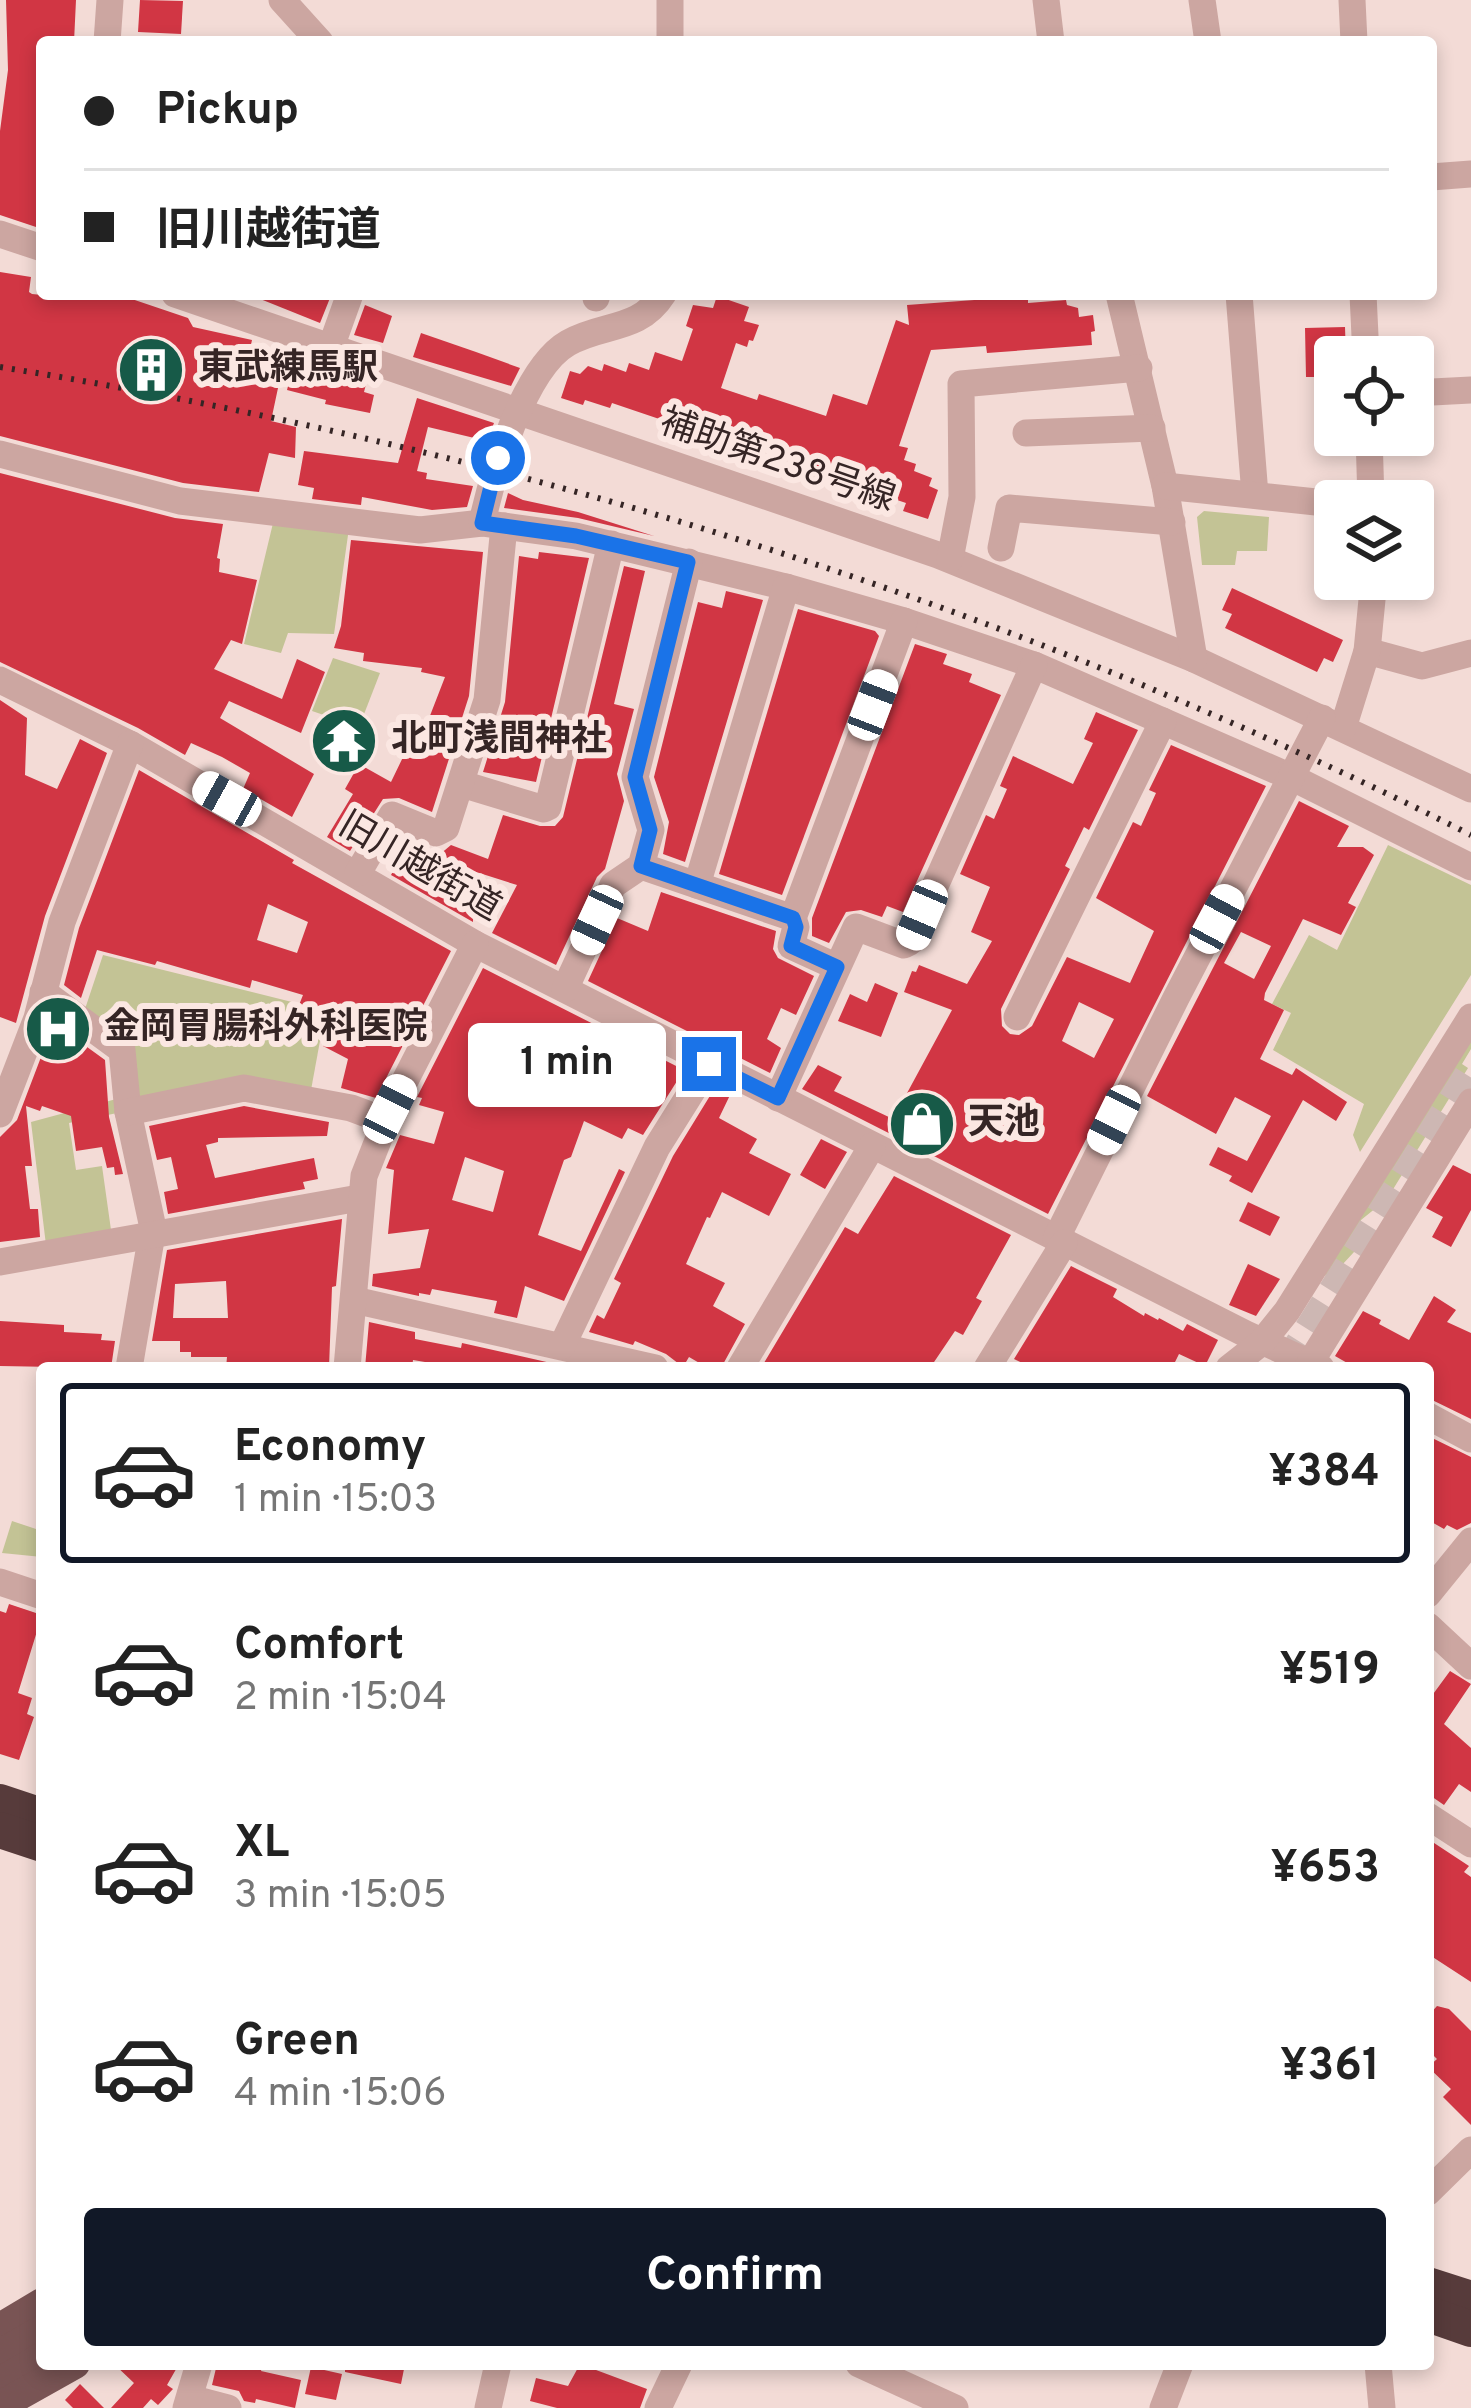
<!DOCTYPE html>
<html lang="en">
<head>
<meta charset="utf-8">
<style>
  :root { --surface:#fff; --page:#f6f6f6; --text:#222; --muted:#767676; --line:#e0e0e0; --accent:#111827 }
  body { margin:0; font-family:Overpass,"Noto Sans JP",sans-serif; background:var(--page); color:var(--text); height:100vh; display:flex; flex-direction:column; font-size:45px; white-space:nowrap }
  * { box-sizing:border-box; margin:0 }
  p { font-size:39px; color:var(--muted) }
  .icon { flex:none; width:66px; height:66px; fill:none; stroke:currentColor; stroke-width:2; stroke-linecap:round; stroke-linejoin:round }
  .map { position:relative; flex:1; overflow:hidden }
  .side { position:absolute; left:36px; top:1362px; width:1398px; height:1008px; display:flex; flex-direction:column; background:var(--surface); border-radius:12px; box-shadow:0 6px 18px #0003 }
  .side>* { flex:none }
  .guide { position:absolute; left:36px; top:36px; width:1401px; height:264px; border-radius:12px; box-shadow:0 6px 18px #0003; display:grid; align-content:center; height:264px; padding:0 48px; background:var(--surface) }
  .controls { position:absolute; left:1314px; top:336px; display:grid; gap:24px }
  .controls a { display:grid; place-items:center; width:120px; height:120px; border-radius:12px; background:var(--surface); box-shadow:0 6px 18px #0003; font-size:60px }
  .end { position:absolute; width:54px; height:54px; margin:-27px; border:15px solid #1a73e8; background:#fff; box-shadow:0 0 0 6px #fff }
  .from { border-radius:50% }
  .bubble { position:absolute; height:84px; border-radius:12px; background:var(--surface); box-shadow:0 6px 18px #0003; font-size:39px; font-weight:700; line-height:84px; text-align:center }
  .car { position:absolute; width:36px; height:72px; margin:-36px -18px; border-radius:15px; box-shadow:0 0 9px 3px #0007; background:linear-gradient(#fff 24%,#345 0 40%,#fff 0 76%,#345 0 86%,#fff 0) }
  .guide b { display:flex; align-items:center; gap:42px; height:114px; font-size:45px }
  .guide b+b { border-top:3px solid var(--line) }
  .guide i { width:30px; height:30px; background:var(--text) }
  ul { padding:21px 0 0; list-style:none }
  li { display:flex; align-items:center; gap:36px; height:180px; margin:0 24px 18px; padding:0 24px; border:6px solid transparent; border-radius:12px }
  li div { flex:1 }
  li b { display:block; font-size:45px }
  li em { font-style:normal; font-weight:700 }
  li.on { border-color:var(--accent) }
  li>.icon { width:108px; height:108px; stroke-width:1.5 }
  .primary-button { display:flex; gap:24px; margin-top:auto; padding:24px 48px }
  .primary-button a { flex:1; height:138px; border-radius:12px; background:var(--accent); color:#fff; font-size:48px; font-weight:700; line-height:138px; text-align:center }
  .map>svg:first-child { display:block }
  .green { fill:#c3c395 }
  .building { fill:#d13644; fill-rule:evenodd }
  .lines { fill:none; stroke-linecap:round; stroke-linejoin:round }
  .major-tunnel { stroke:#cdb7b3; stroke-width:30; stroke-dasharray:30 15; stroke-linecap:butt }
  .minor { stroke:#cca6a1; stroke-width:27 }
  .major { stroke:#795454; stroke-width:30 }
  .highway { stroke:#573b3b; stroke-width:36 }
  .rail { stroke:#352525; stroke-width:6; stroke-dasharray:3 9; stroke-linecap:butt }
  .route { stroke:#1a73e8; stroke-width:15 }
  .labels { text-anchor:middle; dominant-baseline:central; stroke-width:12; stroke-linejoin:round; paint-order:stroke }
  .poi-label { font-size:36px; font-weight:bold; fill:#352525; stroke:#fbe7e2; text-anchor:start }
  .street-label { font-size:36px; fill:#352525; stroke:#fbe7e2 }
</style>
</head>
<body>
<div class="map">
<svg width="1471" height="2408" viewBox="0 0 1471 2408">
  <rect width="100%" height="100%" fill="#f3dbd6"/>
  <g class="green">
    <polygon points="1204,511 1269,517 1267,551 1237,551 1235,565 1202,565 1197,517"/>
    <polygon points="274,519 349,528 334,634 288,633 281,653 244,644"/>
    <polygon points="333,658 380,673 359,727 312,711"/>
    <polygon points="1388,845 1471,885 1471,975 1360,1152 1353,1135 1364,1104 1273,1050 1291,1013 1272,1004 1309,935 1337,950"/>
    <polygon points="103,955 292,1002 324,1019 311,1090 144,1098 135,1094 85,1009"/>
    <polygon points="1471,1030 1471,1049 1462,1064 1468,1068 1387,1199 1361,1220 1354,1252 1329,1279 1325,1275"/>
    <polygon points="120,1098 122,1112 69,1123 76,1170 102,1166 111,1230 46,1245 31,1122"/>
    <polygon points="12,1521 42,1531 42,1557 2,1553"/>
  </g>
  <g class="building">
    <polygon points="6,0 76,0 74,42 42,42 38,147 42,147 42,229 0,215 0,131 8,70"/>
    <polygon points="140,0 183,1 181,34 138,32"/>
    <polygon points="0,272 31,277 29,292 32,294 72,298 72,294 117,294 188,318 193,327 252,340 243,381 278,388 271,421 296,427 295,458 269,453 259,492 183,483 0,436"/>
    <polygon points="248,294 318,294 330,298 320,323"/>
    <polygon points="717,296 749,307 744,321 759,325 753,341 749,340 747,347 736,343 721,388 757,400 759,394 826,416 833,394 867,405 896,320 909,325 907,305 1028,296 1028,303 1066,300 1067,305 1078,308 1079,317 1093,315 1095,331 1091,332 1092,345 987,353 986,346 931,350 899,446 908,448 904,460 916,464 914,471 932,478 929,486 938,490 928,519 903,511 906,503 882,495 884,489 747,442 745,448 612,403 610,408 585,400 583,405 561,398 570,371 580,374 588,366 602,371 604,364 626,372 629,363 649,370 655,352 682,361 693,329 686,326 693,305 713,308"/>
    <polygon points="365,305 392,316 383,343 354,335"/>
    <polygon points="1345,327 1346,357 1335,357 1335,370 1325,371 1325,377 1306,377 1305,328"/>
    <polygon points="421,333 476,352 520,368 511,386 413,357"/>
    <polygon points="292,371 330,381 332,372 367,380 364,392 374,395 370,413 325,404 326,400 287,390"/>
    <polygon points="417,398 494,423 487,441 428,427 417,471 427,473 426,479 473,486 467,507 432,510 362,497 361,505 312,499 314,488 298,485 304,451 398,463"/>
    <polygon points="0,473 175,518 223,524 217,558 220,559 219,572 257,580 242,644 231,640 214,669 282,699 297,659 325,672 301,733 229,701 220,718 314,774 292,817 243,789 250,773 222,757 191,743 185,755 138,728 0,662"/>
    <polygon points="508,493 523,500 578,512 654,536 578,518 504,508"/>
    <polygon points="351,540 483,552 469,696 432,812 399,798 383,799 350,851 327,837 353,794 345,789 359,764 391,782 419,724 426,726 445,677 421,672 422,668 363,661 364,653 334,648 341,626"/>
    <polygon points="539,552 589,558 536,782 483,772 505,702 519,556 538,559"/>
    <polygon points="624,566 645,571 614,704 634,709 617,774 624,801 605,869 597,877 556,965 492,933 517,885 473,871 473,922 391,875 409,842 439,855 451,845 488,859 503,815 540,826 555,826 563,817"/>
    <polygon points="1232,588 1343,640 1333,662 1324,658 1317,672 1225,628 1232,614 1222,610"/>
    <polygon points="726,591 763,600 685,862 663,854 669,822 654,777 698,602 722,608"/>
    <polygon points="798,609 875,631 879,636 782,895 719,874"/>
    <polygon points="915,644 947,654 943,664 972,674 969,682 1001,695 903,912 887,906 882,917 861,910 846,912 829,943 812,936 812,918"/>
    <polygon points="0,700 27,718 25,775 57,789 80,739 107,753 45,916 16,1023 0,1017"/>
    <path d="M1096,712L1138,730L1089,830L1084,827L1065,866L1070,869L1001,1009L1002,1026L1010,1034L1019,1035L1032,1026L1067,957L1130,983L1154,931L1096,898L1133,822L1141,826L1156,793L1149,790L1171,745L1266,786L1048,1214L802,1089L818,1065L842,1077L834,1091L893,1119L952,1010L904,992L912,971L916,972L919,965L967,984L992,941L971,932L990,887L960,874L986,815L994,819L1007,789L1000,786L1013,756L1073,784L1093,743L1084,739ZM1079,1002L1114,1019L1094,1058L1062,1041Z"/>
    <path d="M139,770L294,860L292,863L451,951L376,1098L341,1088L348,1059L323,1046L326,1040L323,1032L330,1019L299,1005L303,995L252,980L250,988L157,961L155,965L97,950L81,998L64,985L79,928ZM268,904L308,922L297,953L257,940Z"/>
    <path d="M1299,801L1349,826L1337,847H1363L1374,855L1348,903L1356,907L1341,935L1303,919L1265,993L1264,1000L1284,1010L1260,1059L1292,1075L1296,1068L1347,1102L1336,1121L1303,1100L1252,1193L1229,1181L1232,1176L1209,1165L1218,1147L1247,1161L1271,1116L1235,1097L1216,1134L1147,1096ZM1241,932L1271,946L1254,979L1224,963Z"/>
    <polygon points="661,892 776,931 773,949 778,958 814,976 796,1015 781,1008 767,1039 781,1048 770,1073 588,981 617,918 648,931"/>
    <path d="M483,968L684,1070L643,1135L628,1128L622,1139L584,1121L571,1157L564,1160L538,1235L581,1251L619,1169L625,1172L564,1301L525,1286L517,1318L494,1313L497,1301L432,1289L430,1295L419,1293V1296L372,1286L373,1274L420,1268L429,1229L388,1234L394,1170L386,1168L400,1135L434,1144L444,1112L419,1105L422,1098L417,1097ZM509,1042L539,1057L542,1051L577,1067L562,1106L490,1083ZM465,1157L504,1171L493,1212L452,1200Z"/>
    <polygon points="875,983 898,993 881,1037 838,1021 850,994 867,1002"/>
    <polygon points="54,1023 105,1060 109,1117 123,1174 115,1175 114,1167 107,1168 102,1147 76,1151 71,1116 42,1106 40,1111 26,1106 32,1166 25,1166 30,1209 38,1209 40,1237 0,1242 0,1137 17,1120"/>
    <polygon points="716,1086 731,1093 719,1118 757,1139 749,1153 791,1174 769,1216 722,1192 710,1218 707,1217 686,1264 725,1283 713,1306 745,1324 721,1368 708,1368 689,1357 683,1367 666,1354 635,1341 633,1345 589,1332 597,1315 604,1319 621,1283 614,1279 673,1156"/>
    <polygon points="244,1106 329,1122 327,1136 218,1138 218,1142 206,1145 215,1178 314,1158 318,1179 303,1182 305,1189 168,1214 164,1192 178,1189 171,1157 157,1160 149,1126"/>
    <polygon points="821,1139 847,1152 825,1189 800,1175"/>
    <polygon points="1453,1165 1471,1174 1471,1210 1451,1247 1432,1237 1443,1217 1426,1208"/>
    <polygon points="894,1176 1011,1235 976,1298 982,1301 963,1335 955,1331 930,1368 761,1368 845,1227 858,1234"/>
    <polygon points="1248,1202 1280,1217 1270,1236 1239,1221"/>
    <path d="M342,1219L336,1286L332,1287L329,1368H226L227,1357H191V1352H180V1341H152L167,1250ZM226,1281L228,1318H173L175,1284Z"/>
    <polygon points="1248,1264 1280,1279 1256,1316 1229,1305"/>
    <polygon points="1071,1266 1117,1289 1113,1297 1144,1316 1145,1313 1158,1320 1159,1318 1183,1331 1187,1324 1218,1340 1205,1366 1179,1354 1172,1368 1033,1368 1014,1359"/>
    <polygon points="1434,1296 1456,1310 1447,1322 1471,1333 1471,1419 1428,1398 1428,1368 1356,1368 1335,1356 1363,1311 1381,1320 1379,1324 1409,1340"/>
    <polygon points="0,1321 64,1325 64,1332 102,1334 101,1340 115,1341 111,1368 0,1366"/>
    <polygon points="369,1322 415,1332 415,1339 461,1348 462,1343 573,1368 461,1368 413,1360 412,1368 365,1368"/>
    <polygon points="1428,1436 1471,1457 1471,1523 1457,1530 1447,1525 1444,1529 1428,1520"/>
    <polygon points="9,1604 42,1615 18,1693 32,1698 27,1714 34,1717 19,1760 0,1754 0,1611 6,1613"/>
    <polygon points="1450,1671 1471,1684 1444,1724 1471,1748 1471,1792 1459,1784 1444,1805 1428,1794 1428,1701"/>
    <polygon points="1428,1839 1469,1866 1464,1872 1471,1877 1471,1982 1428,1954"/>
    <polygon points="1437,2006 1449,2009 1471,2031 1471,2125 1443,2097 1451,2089 1428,2067 1437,2059 1428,2050 1428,2016"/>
    <polygon points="114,2364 179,2364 167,2385 173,2389 158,2405 151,2399 143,2408 111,2408 134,2383"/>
    <polygon points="217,2364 263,2364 261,2371 301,2380 295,2408 256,2399 255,2403 244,2401 239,2391 212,2385"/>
    <polygon points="345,2364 405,2364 401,2384 345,2372"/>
    <polygon points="580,2364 647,2389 640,2408 557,2408 530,2401 536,2378 568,2386"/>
    <polygon points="311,2367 342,2374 336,2400 305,2394"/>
    <polygon points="80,2384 104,2408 73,2408 65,2400"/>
  </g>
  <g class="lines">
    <polyline class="major-tunnel" points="1285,1368 1471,1072"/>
    <g class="minor">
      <polyline points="282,0 320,42"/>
      <polyline points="670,0 670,42"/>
      <polyline points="1046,0 1051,42"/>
      <polyline points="1202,0 1208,42"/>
      <polyline points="1352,0 1354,42"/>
      <polyline points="107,42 110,0"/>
      <polyline points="1431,177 1471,174"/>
      <polyline points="0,234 42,248"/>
      <polyline points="175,294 938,555 1194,659 1471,789"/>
      <polyline points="1119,294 1165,486 1194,659"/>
      <polyline points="1239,294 1255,495"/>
      <polyline points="1363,294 1366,357"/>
      <polyline points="596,298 597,294"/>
      <polyline points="331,347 350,294"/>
      <polyline points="1413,393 1471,390"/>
      <polyline points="1026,433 1152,428"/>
      <polyline points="1369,435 1371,501"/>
      <polyline points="0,454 180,501 420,530 482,523 576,536 786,587 904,621 1034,665 1291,777 1471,867"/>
      <polyline points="1165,486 1335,504"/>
      <path d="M482,523C492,476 524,368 568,343C602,323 639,332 663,294"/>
      <polyline points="1001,548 1009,508 1172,522"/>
      <polyline points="950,559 962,497 961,384 1139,368"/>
      <polyline points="1367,651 1422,666 1471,653"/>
      <polyline points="0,680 130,744 475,944 1246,1334 1321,1368"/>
      <polyline points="1343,728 1367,651 1374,579"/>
      <polyline points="462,784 544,809 548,807 611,544"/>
      <polyline points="641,866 793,918 904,621"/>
      <polyline points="358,873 392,815 436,833 446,828 487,700 504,526"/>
      <polyline points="697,885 786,587"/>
      <polyline points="793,918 796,927 791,946 837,967"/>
      <polyline points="565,989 613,885 641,866 651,830 635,777 689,562"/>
      <polyline points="43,992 122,1050 128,1112 153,1228 129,1368"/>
      <polyline points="1017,1017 1163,721"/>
      <polyline points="778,1098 856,927 904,945 910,942 1034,665"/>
      <polyline points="128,1112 244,1088 351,1108 386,1121"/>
      <polyline points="0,1114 37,1018 62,922 130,744"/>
      <polyline points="1056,1239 1176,998 1322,718"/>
      <polyline points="0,1262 359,1198"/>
      <polyline points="354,1300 655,1368"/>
      <polyline points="562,1346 657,1147 709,1064"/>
      <polyline points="347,1368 364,1176 390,1110 475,944"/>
      <polyline points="740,1368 872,1146"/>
      <polyline points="987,1368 1064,1243"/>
      <polyline points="1229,1368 1262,1342 1287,1311 1471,1017"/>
      <polyline points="1307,1368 1471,1102"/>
      <polyline points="1428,1416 1471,1439"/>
      <polyline points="0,1582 42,1596"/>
      <polyline points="1428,1594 1471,1541"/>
      <polyline points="1428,1626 1471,1666"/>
      <polyline points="1428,1816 1471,1844"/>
      <polyline points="1428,2192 1471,2150"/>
      <polyline points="859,2364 955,2408"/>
      <polyline points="1378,2364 1382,2408"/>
      <polyline points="190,2398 228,2408"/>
      <polyline points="186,2408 199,2364"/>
      <polyline points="488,2408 498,2364"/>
      <polyline points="658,2408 679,2364"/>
      <polyline points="1163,2408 1180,2364"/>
    </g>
    <g class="major">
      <polyline points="0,2328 42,2303"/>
      <polyline points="0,2354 42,2330"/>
      <polyline points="0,2382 42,2357"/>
      <polyline points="0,2406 75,2364"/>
    </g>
    <g class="highway">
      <polyline points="0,1802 42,1816"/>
      <polyline points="0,1830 42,1844"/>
      <polyline points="1428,2285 1471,2299"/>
      <polyline points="1428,2314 1471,2329"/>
    </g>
    <path class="rail" d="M0,367C511,449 1009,602 1471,835"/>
  </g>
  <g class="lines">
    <polyline class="route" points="498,458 482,523 576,536 688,562 635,777 650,830 641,866 793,918 796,927 791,946 837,967 778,1098 709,1064"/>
  </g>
  <defs>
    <symbol id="building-disc" viewBox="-11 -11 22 22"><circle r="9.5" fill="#175a48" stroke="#fbe7e2"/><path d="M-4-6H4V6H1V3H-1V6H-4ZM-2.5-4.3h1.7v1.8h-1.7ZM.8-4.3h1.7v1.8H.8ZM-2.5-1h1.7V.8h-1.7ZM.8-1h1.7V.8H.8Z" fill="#fff"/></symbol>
    <symbol id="temple-disc" viewBox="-11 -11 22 22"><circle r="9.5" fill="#175a48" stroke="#fbe7e2"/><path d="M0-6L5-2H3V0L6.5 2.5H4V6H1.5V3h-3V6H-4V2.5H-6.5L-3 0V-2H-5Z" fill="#fff"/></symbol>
    <symbol id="hospital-disc" viewBox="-11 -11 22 22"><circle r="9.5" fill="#175a48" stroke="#fbe7e2"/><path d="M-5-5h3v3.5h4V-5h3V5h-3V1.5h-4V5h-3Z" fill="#fff"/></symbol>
    <symbol id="shop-disc" viewBox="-11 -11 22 22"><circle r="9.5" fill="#175a48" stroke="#fbe7e2"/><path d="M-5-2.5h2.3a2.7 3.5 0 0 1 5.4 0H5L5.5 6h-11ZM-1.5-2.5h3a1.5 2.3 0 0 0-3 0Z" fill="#fff"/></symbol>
  </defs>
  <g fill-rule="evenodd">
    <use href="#building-disc" x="113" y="332" width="76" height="76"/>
    <use href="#temple-disc" x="306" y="703" width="76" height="76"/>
    <use href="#hospital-disc" x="20" y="991" width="76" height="76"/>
    <use href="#shop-disc" x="884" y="1086" width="76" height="76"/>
  </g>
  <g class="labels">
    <g class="poi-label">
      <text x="198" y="370">東武練馬駅</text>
      <text x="391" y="741">北町浅間神社</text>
      <text x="104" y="1029">金岡胃腸科外科医院</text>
      <text x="968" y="1124">天池</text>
    </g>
    <g class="street-label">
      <text transform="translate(777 462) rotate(19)">補助第238号線</text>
      <text transform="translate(419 868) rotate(30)">旧川越街道</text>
    </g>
  </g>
</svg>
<div class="controls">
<a><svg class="icon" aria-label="locate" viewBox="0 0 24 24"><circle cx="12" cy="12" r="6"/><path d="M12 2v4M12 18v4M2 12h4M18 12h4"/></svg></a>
<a><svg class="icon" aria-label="layers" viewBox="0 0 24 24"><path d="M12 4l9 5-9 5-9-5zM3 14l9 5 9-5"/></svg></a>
</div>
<i class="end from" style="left:498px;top:458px"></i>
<i class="end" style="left:709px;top:1064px"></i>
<div class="bubble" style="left:468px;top:1023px;width:198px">1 min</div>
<i class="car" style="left:873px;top:705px;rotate:21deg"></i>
<i class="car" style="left:227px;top:799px;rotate:299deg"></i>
<i class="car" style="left:922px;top:915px;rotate:203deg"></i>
<i class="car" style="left:1217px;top:919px;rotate:28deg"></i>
<i class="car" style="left:597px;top:920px;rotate:205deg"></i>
<i class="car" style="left:390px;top:1109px;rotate:27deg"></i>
<i class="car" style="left:1114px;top:1120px;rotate:206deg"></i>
<div class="guide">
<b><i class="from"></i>Pickup</b>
<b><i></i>旧川越街道</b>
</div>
<section class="side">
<ul>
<li class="on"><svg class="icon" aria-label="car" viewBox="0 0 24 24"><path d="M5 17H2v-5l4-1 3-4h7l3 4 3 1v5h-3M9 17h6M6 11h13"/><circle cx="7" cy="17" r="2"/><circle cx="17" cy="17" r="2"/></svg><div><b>Economy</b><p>1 min · 15:03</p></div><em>¥384</em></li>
<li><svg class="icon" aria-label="car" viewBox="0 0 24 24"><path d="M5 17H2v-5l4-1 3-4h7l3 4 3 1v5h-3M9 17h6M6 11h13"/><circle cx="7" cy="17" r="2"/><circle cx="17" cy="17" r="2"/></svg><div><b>Comfort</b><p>2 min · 15:04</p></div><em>¥519</em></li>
<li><svg class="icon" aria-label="car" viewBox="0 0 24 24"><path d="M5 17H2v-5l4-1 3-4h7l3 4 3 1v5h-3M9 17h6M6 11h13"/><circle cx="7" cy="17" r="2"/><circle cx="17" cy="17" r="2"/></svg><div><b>XL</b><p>3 min · 15:05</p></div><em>¥653</em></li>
<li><svg class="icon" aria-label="car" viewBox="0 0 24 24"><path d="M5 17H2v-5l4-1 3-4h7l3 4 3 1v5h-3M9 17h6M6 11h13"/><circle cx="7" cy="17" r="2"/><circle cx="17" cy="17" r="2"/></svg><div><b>Green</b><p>4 min · 15:06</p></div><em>¥361</em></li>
</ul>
<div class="primary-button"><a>Confirm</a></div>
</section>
</div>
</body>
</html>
